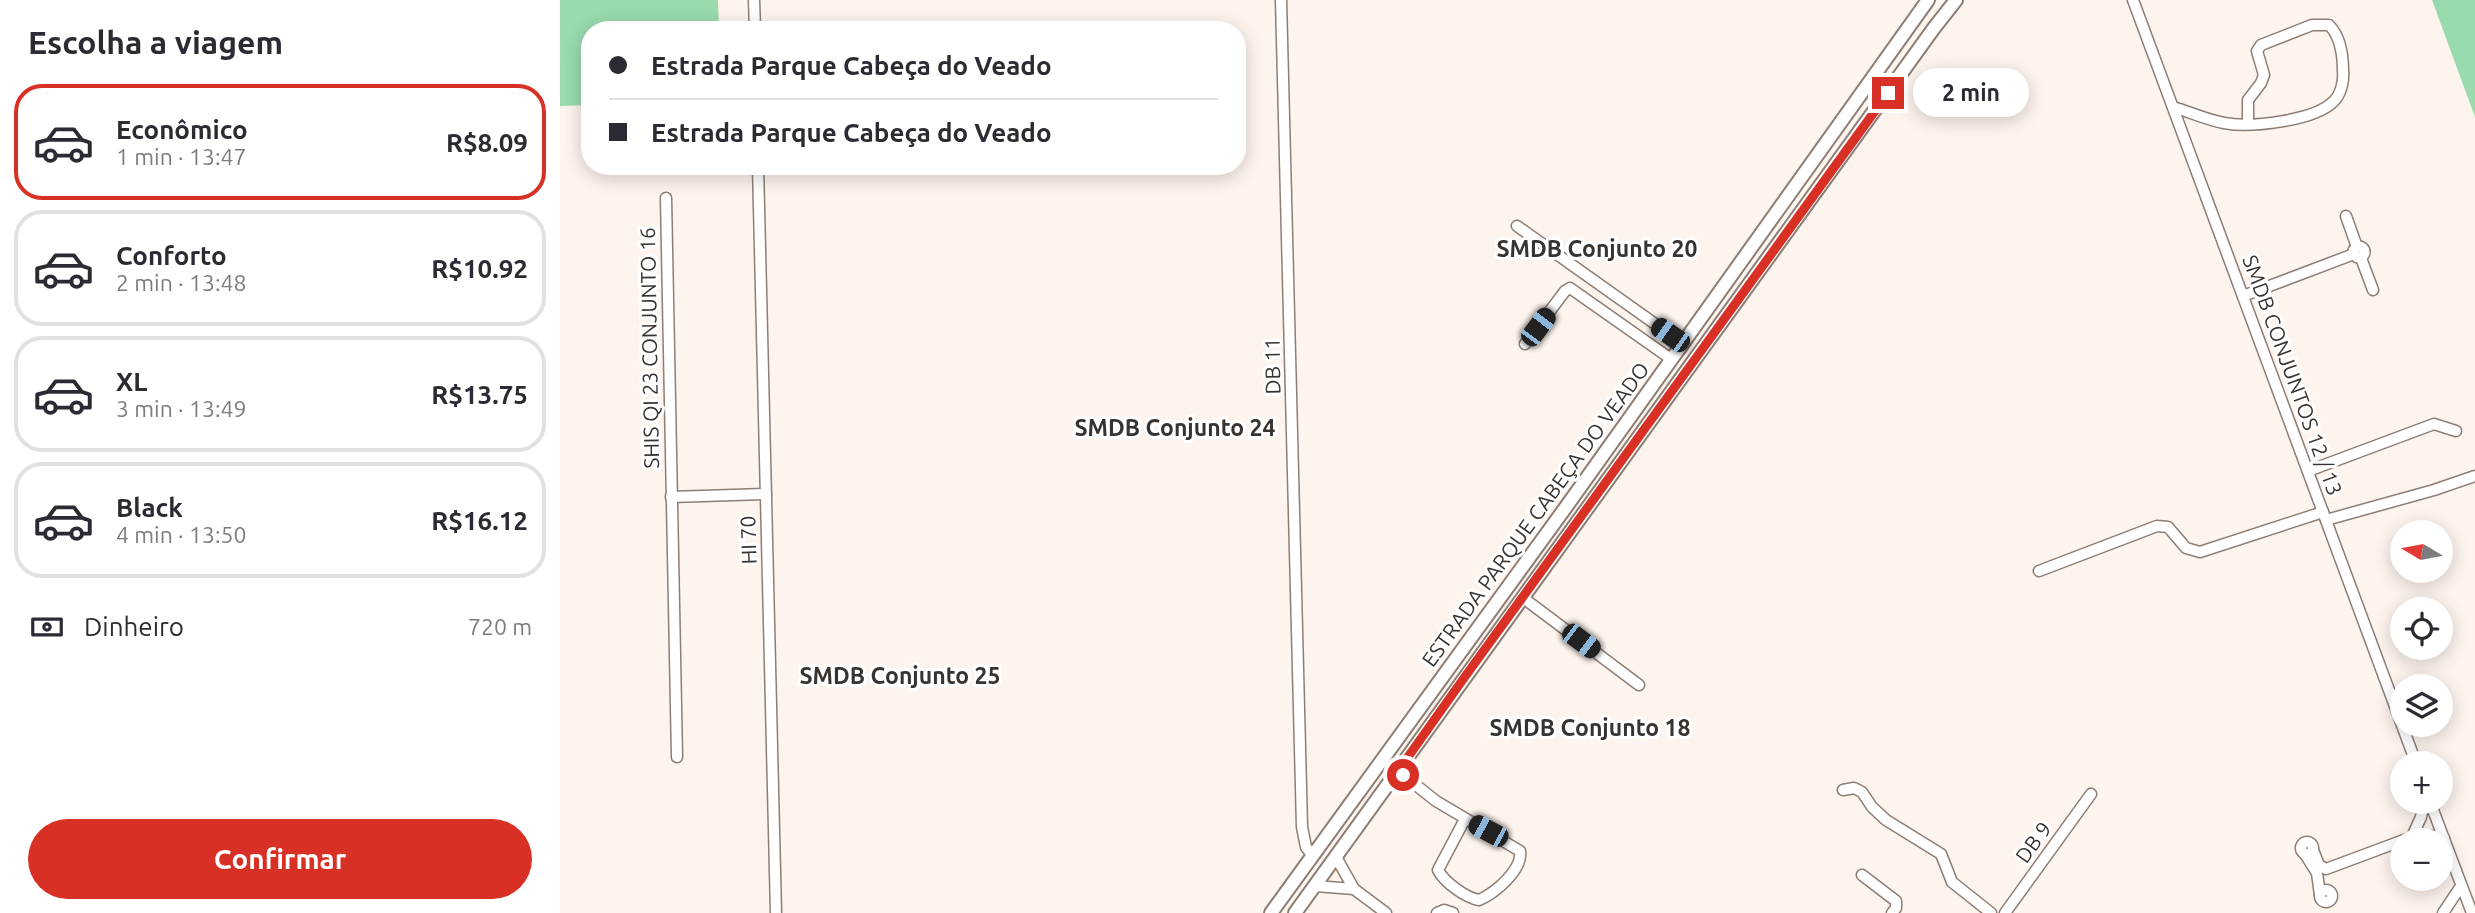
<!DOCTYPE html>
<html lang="pt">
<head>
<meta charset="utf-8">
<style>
  :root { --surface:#fff; --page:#f2f2f3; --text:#2b2b33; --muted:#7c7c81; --line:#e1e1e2; --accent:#d93025 }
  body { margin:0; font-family:Ubuntu,sans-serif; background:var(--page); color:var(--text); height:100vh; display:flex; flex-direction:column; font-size:26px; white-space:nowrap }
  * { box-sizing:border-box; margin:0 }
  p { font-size:23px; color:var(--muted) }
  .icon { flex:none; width:38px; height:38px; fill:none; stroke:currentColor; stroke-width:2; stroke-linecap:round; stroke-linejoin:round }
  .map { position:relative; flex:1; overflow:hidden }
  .details { display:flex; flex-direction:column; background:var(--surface); width:560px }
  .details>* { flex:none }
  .banner { position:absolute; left:21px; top:21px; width:665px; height:154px; border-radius:28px; box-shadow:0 4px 18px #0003; display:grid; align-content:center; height:154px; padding:0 28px; background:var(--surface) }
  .needle { width:46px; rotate:280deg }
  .controls { position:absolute; left:1830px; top:520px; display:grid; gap:14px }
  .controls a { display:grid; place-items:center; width:63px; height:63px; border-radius:50%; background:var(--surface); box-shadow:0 4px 18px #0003; font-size:35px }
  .end { position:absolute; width:32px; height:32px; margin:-16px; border:9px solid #d93025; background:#fff; box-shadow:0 0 0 4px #fff }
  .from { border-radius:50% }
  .bubble { position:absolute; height:49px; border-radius:24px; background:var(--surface); box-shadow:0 4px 18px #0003; font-size:23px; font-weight:600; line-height:49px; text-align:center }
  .car { position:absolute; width:21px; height:42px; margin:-21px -10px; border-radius:9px; box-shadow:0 0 5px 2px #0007; background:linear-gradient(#222 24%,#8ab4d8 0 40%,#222 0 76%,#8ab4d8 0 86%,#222 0) }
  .banner b { display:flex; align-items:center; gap:24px; height:66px; font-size:26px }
  .banner b+b { border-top:2px solid var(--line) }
  .banner i { width:18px; height:18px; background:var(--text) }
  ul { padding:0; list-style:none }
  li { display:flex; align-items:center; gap:21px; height:116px; margin:0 14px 10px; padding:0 14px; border:4px solid var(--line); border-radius:28px }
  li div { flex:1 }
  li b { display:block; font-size:26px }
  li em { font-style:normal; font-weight:600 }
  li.active { border-color:var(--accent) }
  li>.icon { width:63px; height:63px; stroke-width:1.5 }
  h2 { padding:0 28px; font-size:32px; line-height:84px }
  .pay { display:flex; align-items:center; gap:18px; height:77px; padding:0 28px; font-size:26px }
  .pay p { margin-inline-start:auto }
  .cta { display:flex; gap:14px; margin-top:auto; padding:14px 28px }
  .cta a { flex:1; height:80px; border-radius:42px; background:var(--accent); color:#fff; font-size:28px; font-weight:600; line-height:80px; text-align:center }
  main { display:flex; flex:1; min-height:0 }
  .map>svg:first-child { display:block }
  .green { fill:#99daae }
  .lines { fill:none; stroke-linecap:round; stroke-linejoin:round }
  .minor-casing { stroke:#8d7e75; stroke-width:13 }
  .major-casing { stroke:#8d7e75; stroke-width:16 }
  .minor { stroke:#fff; stroke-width:10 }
  .major { stroke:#fff; stroke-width:12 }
  .route { stroke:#d93025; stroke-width:9 }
  .labels { text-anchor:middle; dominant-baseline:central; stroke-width:6; stroke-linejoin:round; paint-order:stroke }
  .street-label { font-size:21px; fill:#39332f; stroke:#fff }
  .neighbourhood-label { font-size:23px; font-weight:bold; fill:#39332f; stroke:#fff }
</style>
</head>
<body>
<main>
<section class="details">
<h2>Escolha a viagem</h2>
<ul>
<li class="active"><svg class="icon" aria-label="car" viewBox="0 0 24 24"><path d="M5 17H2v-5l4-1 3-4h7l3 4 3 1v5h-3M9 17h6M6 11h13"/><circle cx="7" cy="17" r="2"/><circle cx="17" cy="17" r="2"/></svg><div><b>Econômico</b><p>1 min · 13:47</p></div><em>R$8.09</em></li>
<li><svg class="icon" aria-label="car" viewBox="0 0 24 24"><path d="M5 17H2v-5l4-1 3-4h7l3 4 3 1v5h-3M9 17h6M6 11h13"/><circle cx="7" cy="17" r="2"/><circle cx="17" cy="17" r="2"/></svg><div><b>Conforto</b><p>2 min · 13:48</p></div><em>R$10.92</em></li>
<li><svg class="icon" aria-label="car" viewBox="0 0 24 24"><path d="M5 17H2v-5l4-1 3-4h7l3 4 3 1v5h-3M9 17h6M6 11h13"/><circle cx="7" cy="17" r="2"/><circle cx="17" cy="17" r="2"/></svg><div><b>XL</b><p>3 min · 13:49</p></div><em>R$13.75</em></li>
<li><svg class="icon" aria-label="car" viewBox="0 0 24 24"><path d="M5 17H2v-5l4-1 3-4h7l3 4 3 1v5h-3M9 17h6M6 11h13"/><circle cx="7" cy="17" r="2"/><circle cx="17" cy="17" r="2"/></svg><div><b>Black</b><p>4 min · 13:50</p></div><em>R$16.12</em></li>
</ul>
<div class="pay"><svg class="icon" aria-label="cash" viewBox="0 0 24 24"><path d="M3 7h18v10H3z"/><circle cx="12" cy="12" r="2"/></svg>Dinheiro<p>720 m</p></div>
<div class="cta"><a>Confirmar</a></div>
</section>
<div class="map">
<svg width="1915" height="913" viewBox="0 0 1915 913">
  <rect width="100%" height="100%" fill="#fef4ee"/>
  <g class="green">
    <polygon points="0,0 158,0 159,30 30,30 30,105 0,106"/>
    <polygon points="1872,0 1915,0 1915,117"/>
  </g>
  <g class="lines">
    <defs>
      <g id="minor">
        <polyline points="194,0 195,30"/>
        <polyline points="721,0 742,827 746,847 752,855"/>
        <polyline points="1573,0 1856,763"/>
        <path d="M1613,107C1630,112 1647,120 1664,123C1690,128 1755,121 1774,101C1781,94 1784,81 1783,71C1783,56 1780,36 1769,25H1752L1701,45L1697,51L1704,75L1701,83L1688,100V124"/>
        <polyline points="198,166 216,913"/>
        <polyline points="106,198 117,757"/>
        <polyline points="1786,216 1797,247"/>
        <polyline points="957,226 1122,343"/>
        <circle cx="1799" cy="252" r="5.5"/>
        <polyline points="1801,258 1813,290"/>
        <polyline points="1683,296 1794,254"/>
        <polyline points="965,344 1005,291 1010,288 1111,359"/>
        <polyline points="1748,471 1874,424 1896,431"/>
        <polyline points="111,497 206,494"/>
        <polyline points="1766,520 1874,490 1915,476"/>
        <polyline points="1479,571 1597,526 1608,527 1626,548 1640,552 1763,512"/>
        <polyline points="962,597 1079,685"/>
        <path d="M838,771L876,801L960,851C963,870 935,893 919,900C906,898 884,882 878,870L905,819"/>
        <polyline points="1283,790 1294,788 1302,792 1312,807 1326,820 1381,854 1392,882 1431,913"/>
        <polyline points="1870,802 1912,913"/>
        <polyline points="1852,837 1874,836 1884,838"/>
        <circle cx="1747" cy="848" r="6"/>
        <polyline points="1753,850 1759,865 1766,869 1852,837 1861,817 1864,802"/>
        <polyline points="1745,854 1757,873 1760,895"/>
        <polyline points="776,857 794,889 826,913"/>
        <polyline points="1302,875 1336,901 1336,908 1332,913"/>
        <polyline points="755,886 794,889"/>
        <circle cx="1766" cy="896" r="6"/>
        <polyline points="877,913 884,910 893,913"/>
        <polyline points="1445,913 1531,794"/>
        <polyline points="1883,913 1901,886"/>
      </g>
      <g id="major">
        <polyline points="711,913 1006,507 1368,0"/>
        <polyline points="735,913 1374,28 1396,0"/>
      </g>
    </defs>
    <use href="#minor" class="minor-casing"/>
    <use href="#major" class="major-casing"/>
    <use href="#minor" class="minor"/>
    <use href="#major" class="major"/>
  </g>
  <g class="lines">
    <polyline class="route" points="843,775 838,771 904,678 1328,93"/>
  </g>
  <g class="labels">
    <g class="street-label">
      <text transform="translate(89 348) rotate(-91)">SHIS QI 23 CONJUNTO 16</text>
      <text transform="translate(712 366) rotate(-91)">DB 11</text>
      <text transform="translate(1733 375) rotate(70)">SMDB CONJUNTOS 12 / 13</text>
      <text transform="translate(975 514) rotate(-54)">ESTRADA PARQUE CABEÇA DO VEADO</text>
      <text transform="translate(188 540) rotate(-92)">HI 70</text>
      <text transform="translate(1473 842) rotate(-54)">DB 9</text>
    </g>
    <g class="neighbourhood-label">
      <text x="1037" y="248">SMDB Conjunto 20</text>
      <text x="615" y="427">SMDB Conjunto 24</text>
      <text x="340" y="675">SMDB Conjunto 25</text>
      <text x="1030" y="727">SMDB Conjunto 18</text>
    </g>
  </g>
</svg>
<div class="controls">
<a><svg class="needle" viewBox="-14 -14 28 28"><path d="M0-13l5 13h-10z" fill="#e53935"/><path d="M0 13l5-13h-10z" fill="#7c7c81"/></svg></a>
<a><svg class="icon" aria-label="locate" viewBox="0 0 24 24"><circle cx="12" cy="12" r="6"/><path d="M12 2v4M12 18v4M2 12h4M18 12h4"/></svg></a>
<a><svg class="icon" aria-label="layers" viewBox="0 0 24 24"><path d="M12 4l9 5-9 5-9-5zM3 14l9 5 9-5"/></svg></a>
<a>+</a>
<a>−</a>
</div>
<i class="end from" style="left:843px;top:775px"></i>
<i class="end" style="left:1328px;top:93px"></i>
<div class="bubble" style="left:1353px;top:68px;width:116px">2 min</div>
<i class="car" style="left:978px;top:327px;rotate:37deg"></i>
<i class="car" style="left:1110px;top:335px;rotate:305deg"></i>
<i class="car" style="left:1021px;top:641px;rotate:127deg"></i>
<i class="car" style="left:928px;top:831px;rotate:298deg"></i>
<div class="banner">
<b><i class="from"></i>Estrada Parque Cabeça do Veado</b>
<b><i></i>Estrada Parque Cabeça do Veado</b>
</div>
</div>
</main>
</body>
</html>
